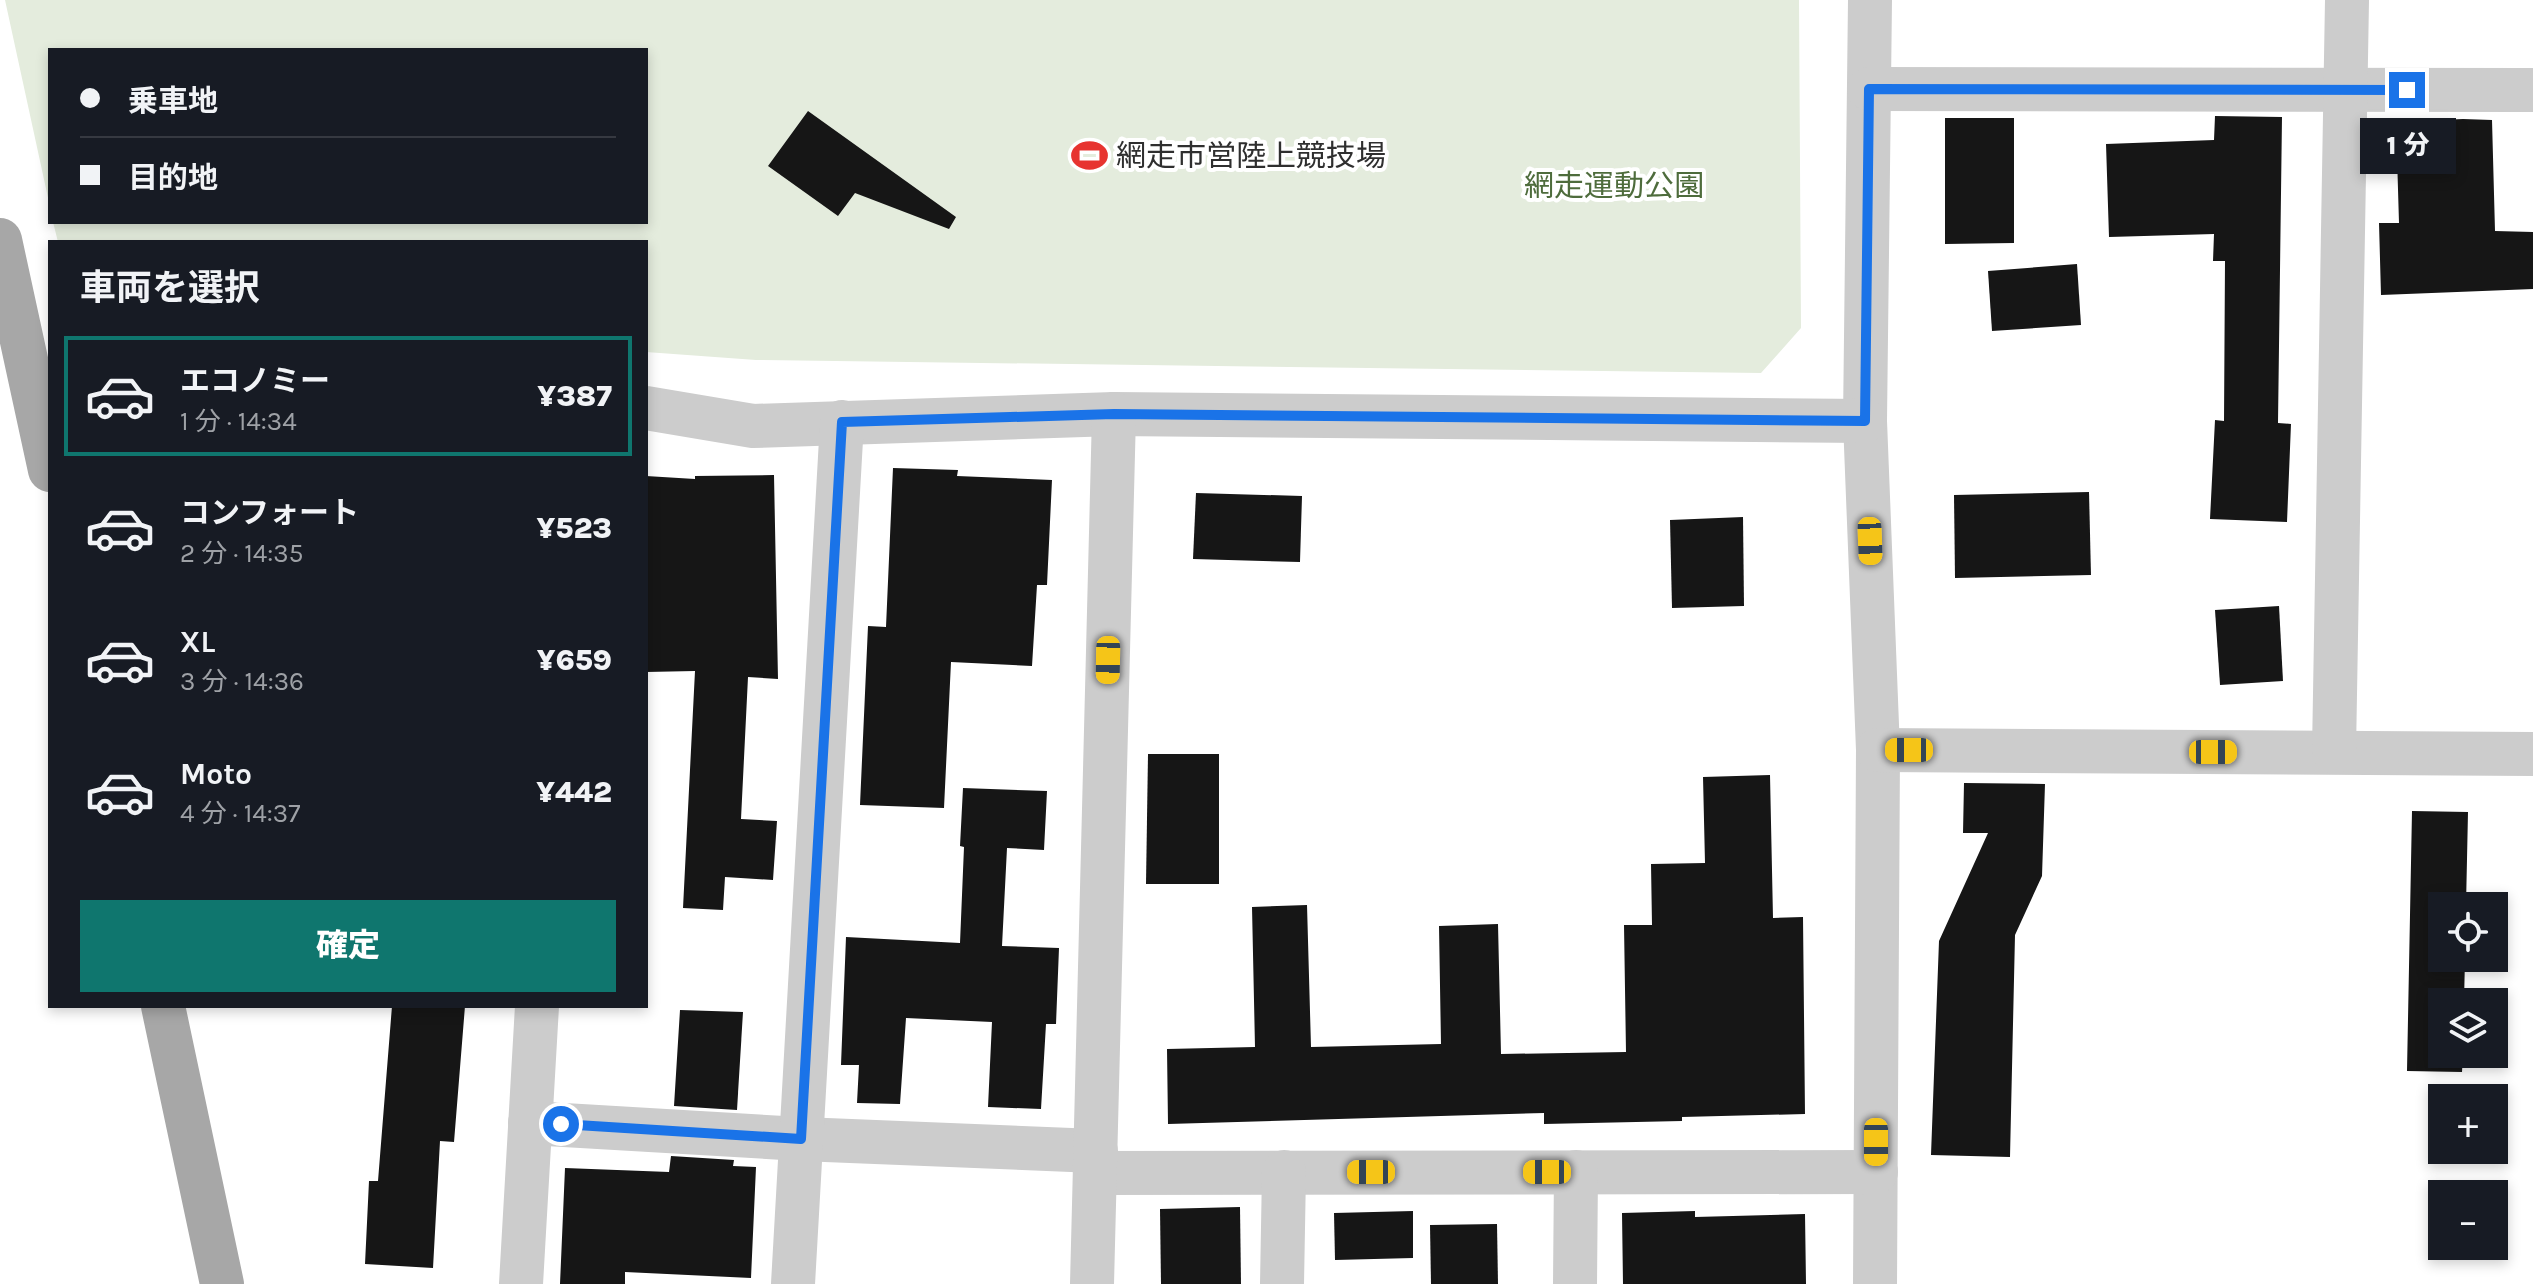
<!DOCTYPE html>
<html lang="ja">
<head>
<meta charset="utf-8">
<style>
  :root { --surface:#171b24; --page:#242831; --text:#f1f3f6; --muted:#9ea1a6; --line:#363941; --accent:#0f766e }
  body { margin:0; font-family:Karla,"Noto Sans JP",sans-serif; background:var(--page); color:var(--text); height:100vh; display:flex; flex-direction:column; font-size:30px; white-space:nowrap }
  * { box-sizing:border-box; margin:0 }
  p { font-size:26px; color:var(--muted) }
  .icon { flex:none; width:44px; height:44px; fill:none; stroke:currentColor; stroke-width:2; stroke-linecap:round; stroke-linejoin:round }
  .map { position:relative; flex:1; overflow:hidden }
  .details { position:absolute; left:48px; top:240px; width:600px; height:768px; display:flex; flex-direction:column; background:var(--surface); border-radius:0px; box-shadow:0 4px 12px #0003 }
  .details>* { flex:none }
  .banner { position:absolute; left:48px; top:48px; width:600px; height:176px; border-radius:0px; box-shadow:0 4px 12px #0003; display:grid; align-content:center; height:176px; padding:0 32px; background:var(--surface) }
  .tools { position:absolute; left:2428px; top:892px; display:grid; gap:16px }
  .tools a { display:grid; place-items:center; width:80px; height:80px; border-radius:0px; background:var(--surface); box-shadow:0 4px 12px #0003; font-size:40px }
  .end { position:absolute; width:36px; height:36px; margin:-18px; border:10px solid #1a73e8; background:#fff; box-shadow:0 0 0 4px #fff }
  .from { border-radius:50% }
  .bubble { position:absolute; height:56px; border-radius:0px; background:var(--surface); box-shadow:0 4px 12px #0003; font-size:26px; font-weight:800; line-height:56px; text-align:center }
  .car { position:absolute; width:24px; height:48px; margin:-24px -12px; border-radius:10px; box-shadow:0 0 6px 2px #0007; background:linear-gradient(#f5c518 24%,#345 0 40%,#f5c518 0 76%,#345 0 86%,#f5c518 0) }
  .banner b { display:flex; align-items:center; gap:28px; height:76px; font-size:30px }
  .banner b+b { border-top:2px solid var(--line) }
  .banner i { width:20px; height:20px; background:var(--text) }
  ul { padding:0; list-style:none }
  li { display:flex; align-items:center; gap:24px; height:120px; margin:0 16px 12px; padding:0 16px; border:4px solid transparent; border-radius:0px }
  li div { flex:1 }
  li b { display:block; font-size:30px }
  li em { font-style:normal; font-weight:800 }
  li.active { border-color:var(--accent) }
  li>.icon { width:72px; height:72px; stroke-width:1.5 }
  h2 { padding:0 32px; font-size:36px; line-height:96px }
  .cta { display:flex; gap:16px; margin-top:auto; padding:16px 32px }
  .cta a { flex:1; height:92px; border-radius:0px; background:var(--accent); color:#fff; font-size:32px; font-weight:800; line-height:92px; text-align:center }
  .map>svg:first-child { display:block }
  .green { fill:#e4ecdd }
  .building { fill:#161616 }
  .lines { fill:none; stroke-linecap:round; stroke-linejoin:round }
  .minor { stroke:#ccc; stroke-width:44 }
  .major { stroke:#a7a7a7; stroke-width:44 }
  .route { stroke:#1a73e8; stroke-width:10 }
  .labels { text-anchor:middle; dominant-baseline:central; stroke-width:8; stroke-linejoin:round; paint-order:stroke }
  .poi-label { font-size:30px; fill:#2f2f2f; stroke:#fff; text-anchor:start }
  .park-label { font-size:30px; fill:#4e6c3c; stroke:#fff }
</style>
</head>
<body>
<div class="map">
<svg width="2533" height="1284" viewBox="0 0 2533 1284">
  <rect width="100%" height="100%" fill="#fff"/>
  <polygon class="green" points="5,0 1799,0 1801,328 1761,373 756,360 646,352 646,242 58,242 53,222 646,222 646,50 50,50 50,207"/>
  <g class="building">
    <polygon points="808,111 956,217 949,229 855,193 838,216 768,166"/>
    <polygon points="2215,116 2282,117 2278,423 2291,424 2287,522 2210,519 2215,420 2224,421 2225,261 2213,261 2214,234 2109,237 2106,144 2214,140"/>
    <polygon points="1945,118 2014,118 2014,243 1945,244"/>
    <polygon points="2463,119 2492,120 2495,231 2533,232 2533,289 2381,295 2379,223 2399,223 2396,122"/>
    <polygon points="2077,264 2081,325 1992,331 1988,271"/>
    <polygon points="893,468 958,470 957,476 1052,480 1047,585 1037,585 1032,666 951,662 944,808 860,805 868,626 886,627"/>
    <polygon points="774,475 778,679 748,677 741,819 777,821 773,880 725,877 723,910 683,908 695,671 646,672 646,476 695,479 695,476"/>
    <polygon points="2089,492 2091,575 1955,578 1954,495"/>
    <polygon points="1196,493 1302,496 1300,562 1193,559"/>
    <polygon points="1743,517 1744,606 1672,608 1670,520"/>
    <polygon points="2279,606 2283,681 2220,685 2215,610"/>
    <polygon points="1148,754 1219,754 1219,884 1146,884"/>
    <polygon points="1770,775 1773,918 1803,917 1805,1114 1682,1117 1682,1121 1544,1124 1544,1113 1168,1124 1167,1049 1255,1047 1252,907 1307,905 1311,1047 1441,1044 1439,926 1498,924 1501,1054 1626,1052 1624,925 1652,925 1651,864 1705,863 1703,777"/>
    <polygon points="1964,783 2045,784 2042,876 2015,935 2010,1157 1931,1155 1939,941 1988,833 1963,833"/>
    <polygon points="963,788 1047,791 1044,850 1007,848 1002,946 1059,948 1056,1024 1046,1024 1041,1109 988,1107 992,1022 906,1018 900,1104 857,1103 859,1065 841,1065 846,937 960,943 964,847 960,846"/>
    <polygon points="2412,811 2468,812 2466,906 2442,906 2442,958 2465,958 2464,1002 2442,1002 2442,1054 2463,1054 2462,1072 2407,1071"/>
    <polygon points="392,1006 465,1006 454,1142 440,1141 433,1268 365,1264 369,1181 378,1181"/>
    <polygon points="680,1010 743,1012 737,1110 674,1106"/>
    <polygon points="671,1156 734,1160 733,1166 756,1167 751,1278 625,1272 625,1284 560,1284 565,1168 669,1172"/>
    <polygon points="1240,1207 1241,1284 1161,1284 1160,1209"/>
    <polygon points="1413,1211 1413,1258 1335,1260 1334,1213"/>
    <polygon points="1695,1211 1695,1217 1805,1214 1806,1284 1623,1284 1622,1213"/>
    <polygon points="1497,1224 1498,1284 1431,1284 1430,1225"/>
  </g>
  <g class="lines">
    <g class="minor">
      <polyline points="1870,0 1865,421 1878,750 1875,1284"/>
      <polyline points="1869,89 2533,90"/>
      <polyline points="646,408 753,426 1114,414 1865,421"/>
      <polyline points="1878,750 2533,754"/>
      <polyline points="2334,752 2347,0"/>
      <polyline points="530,1123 801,1139 1096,1151"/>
      <polyline points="1095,1173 1876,1172"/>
      <polyline points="521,1284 537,1006"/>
      <polyline points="793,1284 842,422"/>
      <polyline points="1092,1284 1114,414"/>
      <polyline points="1282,1284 1284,1172"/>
      <polyline points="1575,1284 1576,1172"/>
    </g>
    <g class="major">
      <polyline points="0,240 50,470"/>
      <polyline points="163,1006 222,1284"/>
    </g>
  </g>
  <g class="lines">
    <polyline class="route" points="561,1124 801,1139 842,422 1114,414 1865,421 1869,89 2407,90"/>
  </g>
  <defs>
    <symbol id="stadium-bare" viewBox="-9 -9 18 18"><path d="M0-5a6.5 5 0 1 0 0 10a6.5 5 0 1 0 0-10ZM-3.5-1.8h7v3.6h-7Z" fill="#e73430" stroke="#fff" stroke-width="2.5" paint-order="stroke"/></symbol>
  </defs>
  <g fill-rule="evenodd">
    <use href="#stadium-bare" x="1064" y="130" width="51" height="51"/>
  </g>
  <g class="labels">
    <g class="poi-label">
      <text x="1116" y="156">網走市営陸上競技場</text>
    </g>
    <g class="park-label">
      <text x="1614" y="186">網走運動公園</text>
    </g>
  </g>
</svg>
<div class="tools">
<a><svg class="icon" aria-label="locate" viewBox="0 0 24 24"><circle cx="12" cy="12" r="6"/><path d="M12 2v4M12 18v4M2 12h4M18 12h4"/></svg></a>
<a><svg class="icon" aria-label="layers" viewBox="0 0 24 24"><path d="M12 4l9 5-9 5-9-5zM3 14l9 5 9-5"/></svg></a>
<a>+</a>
<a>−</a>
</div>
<i class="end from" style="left:561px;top:1124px"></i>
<i class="end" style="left:2407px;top:90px"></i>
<div class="bubble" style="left:2360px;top:118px;width:96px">1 分</div>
<i class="car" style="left:1870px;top:541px;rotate:178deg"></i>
<i class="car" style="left:1108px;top:660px;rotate:181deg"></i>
<i class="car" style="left:1909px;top:750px;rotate:270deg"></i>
<i class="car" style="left:2213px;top:752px;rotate:90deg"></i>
<i class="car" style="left:1876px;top:1142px;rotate:180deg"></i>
<i class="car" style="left:1371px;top:1172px;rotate:270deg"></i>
<i class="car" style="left:1547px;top:1172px;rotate:270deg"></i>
<div class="banner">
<b><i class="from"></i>乗車地</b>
<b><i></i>目的地</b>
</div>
<section class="details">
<h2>車両を選択</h2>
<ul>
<li class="active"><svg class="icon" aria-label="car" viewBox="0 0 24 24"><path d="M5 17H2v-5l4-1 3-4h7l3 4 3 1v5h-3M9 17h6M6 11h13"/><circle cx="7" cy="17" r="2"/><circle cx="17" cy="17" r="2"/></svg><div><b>エコノミー</b><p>1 分 · 14:34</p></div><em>¥387</em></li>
<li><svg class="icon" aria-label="car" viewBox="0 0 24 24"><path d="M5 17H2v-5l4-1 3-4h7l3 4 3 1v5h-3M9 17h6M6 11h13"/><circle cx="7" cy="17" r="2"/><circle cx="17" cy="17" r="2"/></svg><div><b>コンフォート</b><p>2 分 · 14:35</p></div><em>¥523</em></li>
<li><svg class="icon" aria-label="car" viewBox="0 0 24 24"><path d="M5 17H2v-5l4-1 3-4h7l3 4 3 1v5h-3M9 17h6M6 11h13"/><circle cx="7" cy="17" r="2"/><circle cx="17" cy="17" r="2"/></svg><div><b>XL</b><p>3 分 · 14:36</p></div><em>¥659</em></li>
<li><svg class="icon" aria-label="car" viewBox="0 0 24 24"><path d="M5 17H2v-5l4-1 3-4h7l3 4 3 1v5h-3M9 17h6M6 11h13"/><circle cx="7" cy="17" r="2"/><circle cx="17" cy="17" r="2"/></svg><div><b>Moto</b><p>4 分 · 14:37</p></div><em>¥442</em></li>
</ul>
<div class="cta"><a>確定</a></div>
</section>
</div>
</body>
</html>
